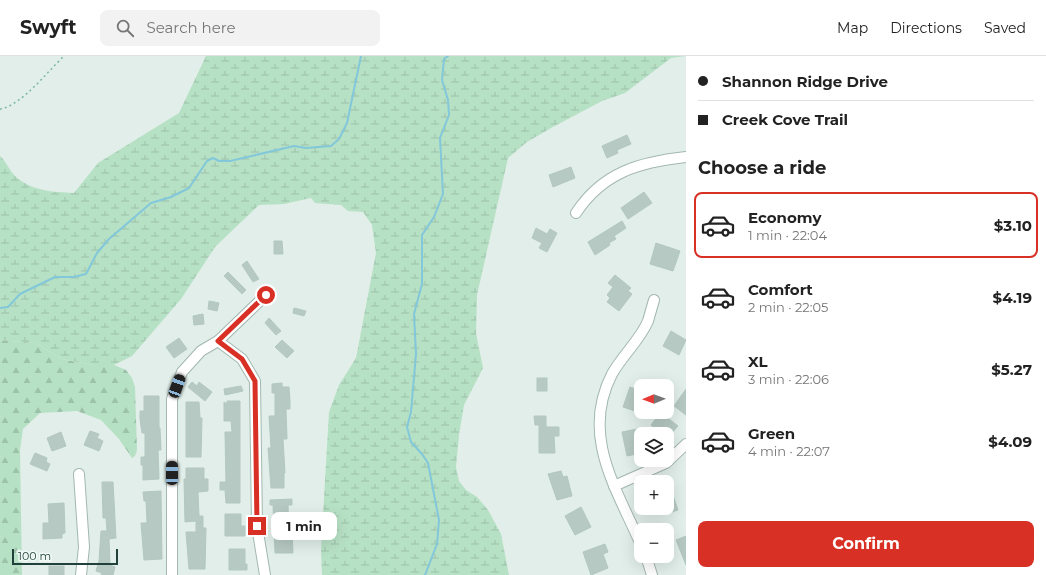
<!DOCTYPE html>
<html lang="en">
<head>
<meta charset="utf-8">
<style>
  :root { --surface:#fff; --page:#f2f2f2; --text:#222; --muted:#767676; --line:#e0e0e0; --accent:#d93025 }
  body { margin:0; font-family:Montserrat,sans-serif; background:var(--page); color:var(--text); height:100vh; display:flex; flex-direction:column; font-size:15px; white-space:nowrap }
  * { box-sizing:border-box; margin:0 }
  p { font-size:13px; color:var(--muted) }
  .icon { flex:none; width:22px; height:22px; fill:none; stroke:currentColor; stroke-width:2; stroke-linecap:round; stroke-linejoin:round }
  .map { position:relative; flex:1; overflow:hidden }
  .sheet { display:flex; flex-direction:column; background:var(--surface); width:360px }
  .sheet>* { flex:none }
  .top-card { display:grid; align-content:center; height:88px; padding:0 12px; background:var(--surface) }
  .needle { width:26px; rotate:269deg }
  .fabs { position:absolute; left:634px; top:323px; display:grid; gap:8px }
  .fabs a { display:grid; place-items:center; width:40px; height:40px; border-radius:8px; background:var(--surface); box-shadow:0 4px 16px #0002; font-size:20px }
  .scale { position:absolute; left:12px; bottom:10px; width:106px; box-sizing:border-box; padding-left:4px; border:2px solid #1f413a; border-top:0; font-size:11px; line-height:14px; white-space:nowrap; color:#1f413a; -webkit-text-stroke:3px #f2faf6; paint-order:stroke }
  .end { position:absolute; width:18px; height:18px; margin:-9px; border:5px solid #d93025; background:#fff; box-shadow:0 0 0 2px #fff }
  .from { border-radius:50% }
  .bubble { position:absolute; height:28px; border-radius:8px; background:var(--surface); box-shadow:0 4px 16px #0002; font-size:13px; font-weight:700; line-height:28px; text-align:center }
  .car { position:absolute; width:12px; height:24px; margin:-12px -6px; border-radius:5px; box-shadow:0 0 3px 1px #0007; background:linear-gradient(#222 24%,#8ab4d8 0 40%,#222 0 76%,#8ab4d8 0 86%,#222 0) }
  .top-card b { display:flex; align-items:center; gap:14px; height:38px; font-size:15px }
  .top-card b+b { border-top:1px solid var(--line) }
  .top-card i { width:10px; height:10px; background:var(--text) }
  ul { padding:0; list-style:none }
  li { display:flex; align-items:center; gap:12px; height:66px; margin:0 8px 6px; padding:0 4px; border:2px solid transparent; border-radius:8px }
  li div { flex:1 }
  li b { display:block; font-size:15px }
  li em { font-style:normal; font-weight:700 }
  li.on { border-color:var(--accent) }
  li>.icon { width:36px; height:36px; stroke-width:1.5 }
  h2 { padding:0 12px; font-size:18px; line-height:48px }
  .action { display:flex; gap:8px; margin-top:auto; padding:8px 12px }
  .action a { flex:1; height:46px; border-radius:8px; background:var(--accent); color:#fff; font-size:16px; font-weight:700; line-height:46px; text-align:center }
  header { display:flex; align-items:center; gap:24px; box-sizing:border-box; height:56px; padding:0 20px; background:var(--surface); border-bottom:1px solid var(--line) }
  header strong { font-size:19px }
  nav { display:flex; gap:22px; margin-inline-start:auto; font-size:14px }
  .search { width:280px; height:36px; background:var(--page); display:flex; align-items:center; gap:10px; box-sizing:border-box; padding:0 14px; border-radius:8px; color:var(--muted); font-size:15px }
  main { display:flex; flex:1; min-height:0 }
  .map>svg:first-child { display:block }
  .forest { fill:url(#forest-firs) }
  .wetland { fill:url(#wetland-marsh) }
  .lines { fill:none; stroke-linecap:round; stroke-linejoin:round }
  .stream { stroke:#82c7da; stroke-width:2 }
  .building { fill:#b6c9c2; stroke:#b3c8c1 }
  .minor-casing { stroke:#a3b7b1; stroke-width:12 }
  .path { stroke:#7eb5a7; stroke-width:1.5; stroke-dasharray:2 3; stroke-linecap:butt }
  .minor { stroke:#fff; stroke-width:10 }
  .route { stroke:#d93025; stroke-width:5 }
</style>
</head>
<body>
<header>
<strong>Swyft</strong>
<div class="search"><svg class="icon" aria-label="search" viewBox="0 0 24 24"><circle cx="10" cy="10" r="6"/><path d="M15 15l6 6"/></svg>Search here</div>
<nav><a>Map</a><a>Directions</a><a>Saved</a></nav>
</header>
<main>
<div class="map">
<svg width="686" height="519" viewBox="0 0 686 519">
  <defs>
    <pattern id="forest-firs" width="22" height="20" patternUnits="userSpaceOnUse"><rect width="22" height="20" fill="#b7e1c5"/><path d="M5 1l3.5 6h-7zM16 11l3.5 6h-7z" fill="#9dc2aa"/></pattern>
    <pattern id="wetland-marsh" width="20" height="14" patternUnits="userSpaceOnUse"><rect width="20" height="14" fill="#b7e1c5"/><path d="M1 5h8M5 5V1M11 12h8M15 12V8" fill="none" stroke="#9dc2aa"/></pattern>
  </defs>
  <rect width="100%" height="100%" fill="#e1eee9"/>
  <polygon class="forest" points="0,284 36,287 61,303 93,309 114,309 126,314 132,322 135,331 137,394 135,400 132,402 119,383 101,364 77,355 40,357 23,373 20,394 22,519 0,519"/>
  <path class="wetland" d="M206,0H686L671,2L625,37L602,45L551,72L527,86L508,102L477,239L476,277L483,312L464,349L459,379L456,411L459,425L466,434L477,441L488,454L501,478L509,519H322L321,494L329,356L339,329L356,302L376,197L372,169L363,156L348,155L341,149L315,147L311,142L284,148L259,149L215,191L181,243L132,300L114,309H93L61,303L36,287L0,284V100C6,105 9,114 15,120C31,135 53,136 74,137L98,107L179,57Z"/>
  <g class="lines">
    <g class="stream">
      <polyline points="0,252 8,251 20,238 55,221 74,221 86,218 97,197 109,183 151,147 171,141 189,132 207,105 213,102 219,105 230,105 294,90 306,92 331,90 339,83 347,67 361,0"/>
      <polyline points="425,519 437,488 439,464 428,407 422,398 411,386 407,371 411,356 416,298 414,258 422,228 422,179 434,161 443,138 440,82 449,59 448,44 442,24 444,3 448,0"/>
    </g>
  </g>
  <g class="building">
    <polygon points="627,79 631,88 617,94 618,97 607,102 602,90"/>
    <polygon points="571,111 575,122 553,131 549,119"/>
    <polygon points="644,136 652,147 628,163 621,152"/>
    <polygon points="622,165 626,172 614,180 616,183 609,187 610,189 595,199 588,186"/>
    <polygon points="536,172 547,178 550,173 557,177 547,196 539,192 542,187 532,182"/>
    <polygon points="274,185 282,185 283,198 274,198"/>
    <polygon points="656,187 680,195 673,215 650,208"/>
    <polygon points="247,205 259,223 253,226 242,209"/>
    <polygon points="228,216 246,234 242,238 224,220"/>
    <polygon points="615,219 631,232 628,235 632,238 619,255 607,246 610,242 607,239 613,231 608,227"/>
    <polygon points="209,245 219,247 217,255 208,253"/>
    <polygon points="294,252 306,255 304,260 293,257"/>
    <polygon points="203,258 204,268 194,269 193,260"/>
    <polygon points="269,262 281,275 276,279 265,267"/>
    <polygon points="671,275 686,284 679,299 663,290"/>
    <polygon points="179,282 187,293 174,302 166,291"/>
    <polygon points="282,284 294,295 287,302 275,291"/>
    <rect x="537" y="322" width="10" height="13"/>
    <polygon points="192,326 197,330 199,326 212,336 205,345 188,331"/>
    <polygon points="282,327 282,331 289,331 290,345 290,353 286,353 287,383 283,383 285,417 284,417 284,432 271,432 268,392 271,392 269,360 275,360 275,337 272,337 272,328"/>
    <polygon points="241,330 243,335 225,339 224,333"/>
    <polygon points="630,331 641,335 641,357 623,351"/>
    <polygon points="686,333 686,359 674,350"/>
    <polygon points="144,340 159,340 159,372 160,372 161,394 158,394 159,423 143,424 143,409 141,409 141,401 145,401 145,377 142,377 140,363 140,355 144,355"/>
    <polygon points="227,345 240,345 240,447 226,447 225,434 220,434 220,426 226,426 225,376 232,376 231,365 224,365 224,346 227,348"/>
    <polygon points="186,346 199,346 200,362 202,362 201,401 186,401"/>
    <polygon points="534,360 546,360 546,371 559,371 559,380 554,380 555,397 539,397 539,369 535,369"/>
    <polygon points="665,360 678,370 671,378 662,378 651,369 657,361 661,364"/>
    <polygon points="637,373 640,385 641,385 641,397 627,400 622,376"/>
    <polygon points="90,375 99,378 97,382 103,385 99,395 84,389"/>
    <polygon points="61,376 66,390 52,395 47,382"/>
    <polygon points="35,397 47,402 46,406 50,408 47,415 30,408"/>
    <polygon points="186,412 204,412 204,423 208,423 208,435 198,436 199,460 203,460 203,472 206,472 205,513 189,513 186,476 196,476 196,465 185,466 184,423 186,423"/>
    <polygon points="561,415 563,421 567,420 572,440 557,444 548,418"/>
    <polygon points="668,425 678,454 669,457 667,451"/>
    <polygon points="102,426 113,426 116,482 109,483 110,509 115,511 113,519 101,519 102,517 96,515 99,505 101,475 107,475 106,462 103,462"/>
    <polygon points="161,435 162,503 144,504 141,467 147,467 146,445 144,445 143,436"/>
    <polygon points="292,443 292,449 288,449 289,476 292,476 293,497 275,497 273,449 270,449 270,444"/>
    <polygon points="64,447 65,477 62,478 62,482 43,483 43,467 49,467 48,448"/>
    <polygon points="581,451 591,471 575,479 565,460"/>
    <polygon points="225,458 241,458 241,470 245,470 245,480 225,480"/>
    <polygon points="686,480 686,509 676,484"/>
    <polygon points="605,488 608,496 603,498 608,512 591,519 583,496"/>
    <polygon points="229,493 245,493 245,508 247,508 247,514 229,514"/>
    <rect x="49" y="510" width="15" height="9"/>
  </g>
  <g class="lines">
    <defs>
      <g id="minor">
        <path d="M576,157C603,116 640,106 686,101"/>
        <polyline points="218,285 242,303 255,325 257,470 265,519"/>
        <polyline points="79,418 84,491 81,519"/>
        <polyline points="614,430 666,407 686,388"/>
        <path d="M641,489C617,433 580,380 612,318C622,300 640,284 648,265C650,258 652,251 654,244"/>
        <polyline points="646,500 652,519"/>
        <polyline points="172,519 172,343 182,316 201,295 218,285 266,239"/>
      </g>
    </defs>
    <use href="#minor" class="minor-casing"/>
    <path class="path" d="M0,53C21,50 48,15 64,0"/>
    <use href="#minor" class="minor"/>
  </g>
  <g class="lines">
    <polyline class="route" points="257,470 255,325 242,303 218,285 266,239"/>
  </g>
</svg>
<div class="fabs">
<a><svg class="needle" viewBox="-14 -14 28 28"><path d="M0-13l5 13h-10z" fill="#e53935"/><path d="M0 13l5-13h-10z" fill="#767676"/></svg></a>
<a><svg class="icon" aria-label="layers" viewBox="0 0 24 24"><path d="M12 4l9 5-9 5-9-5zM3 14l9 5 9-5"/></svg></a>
<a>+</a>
<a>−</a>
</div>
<div class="scale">100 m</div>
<i class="end from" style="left:266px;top:239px"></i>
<i class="end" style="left:257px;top:470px"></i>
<div class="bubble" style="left:271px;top:456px;width:66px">1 min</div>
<i class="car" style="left:177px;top:330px;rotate:20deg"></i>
<i class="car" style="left:172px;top:417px;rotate:0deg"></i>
</div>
<section class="sheet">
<div class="top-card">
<b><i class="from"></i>Shannon Ridge Drive</b>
<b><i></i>Creek Cove Trail</b>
</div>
<h2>Choose a ride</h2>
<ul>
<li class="on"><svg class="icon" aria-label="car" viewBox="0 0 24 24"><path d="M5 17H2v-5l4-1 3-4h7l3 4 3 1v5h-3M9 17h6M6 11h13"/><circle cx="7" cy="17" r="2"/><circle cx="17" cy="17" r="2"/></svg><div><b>Economy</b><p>1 min · 22:04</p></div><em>$3.10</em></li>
<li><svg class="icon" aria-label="car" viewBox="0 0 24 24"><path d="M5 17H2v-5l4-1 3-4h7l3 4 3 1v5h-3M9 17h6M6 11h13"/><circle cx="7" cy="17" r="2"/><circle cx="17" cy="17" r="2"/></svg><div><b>Comfort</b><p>2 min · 22:05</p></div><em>$4.19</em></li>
<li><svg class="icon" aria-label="car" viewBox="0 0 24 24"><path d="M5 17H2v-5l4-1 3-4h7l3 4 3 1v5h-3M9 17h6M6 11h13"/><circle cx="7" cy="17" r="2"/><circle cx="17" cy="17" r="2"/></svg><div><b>XL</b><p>3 min · 22:06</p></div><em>$5.27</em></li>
<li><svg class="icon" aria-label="car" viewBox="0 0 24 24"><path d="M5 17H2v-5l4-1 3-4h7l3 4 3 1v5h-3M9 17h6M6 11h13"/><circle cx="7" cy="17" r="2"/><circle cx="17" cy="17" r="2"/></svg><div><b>Green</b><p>4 min · 22:07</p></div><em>$4.09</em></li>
</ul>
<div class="action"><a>Confirm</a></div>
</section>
</main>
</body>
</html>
